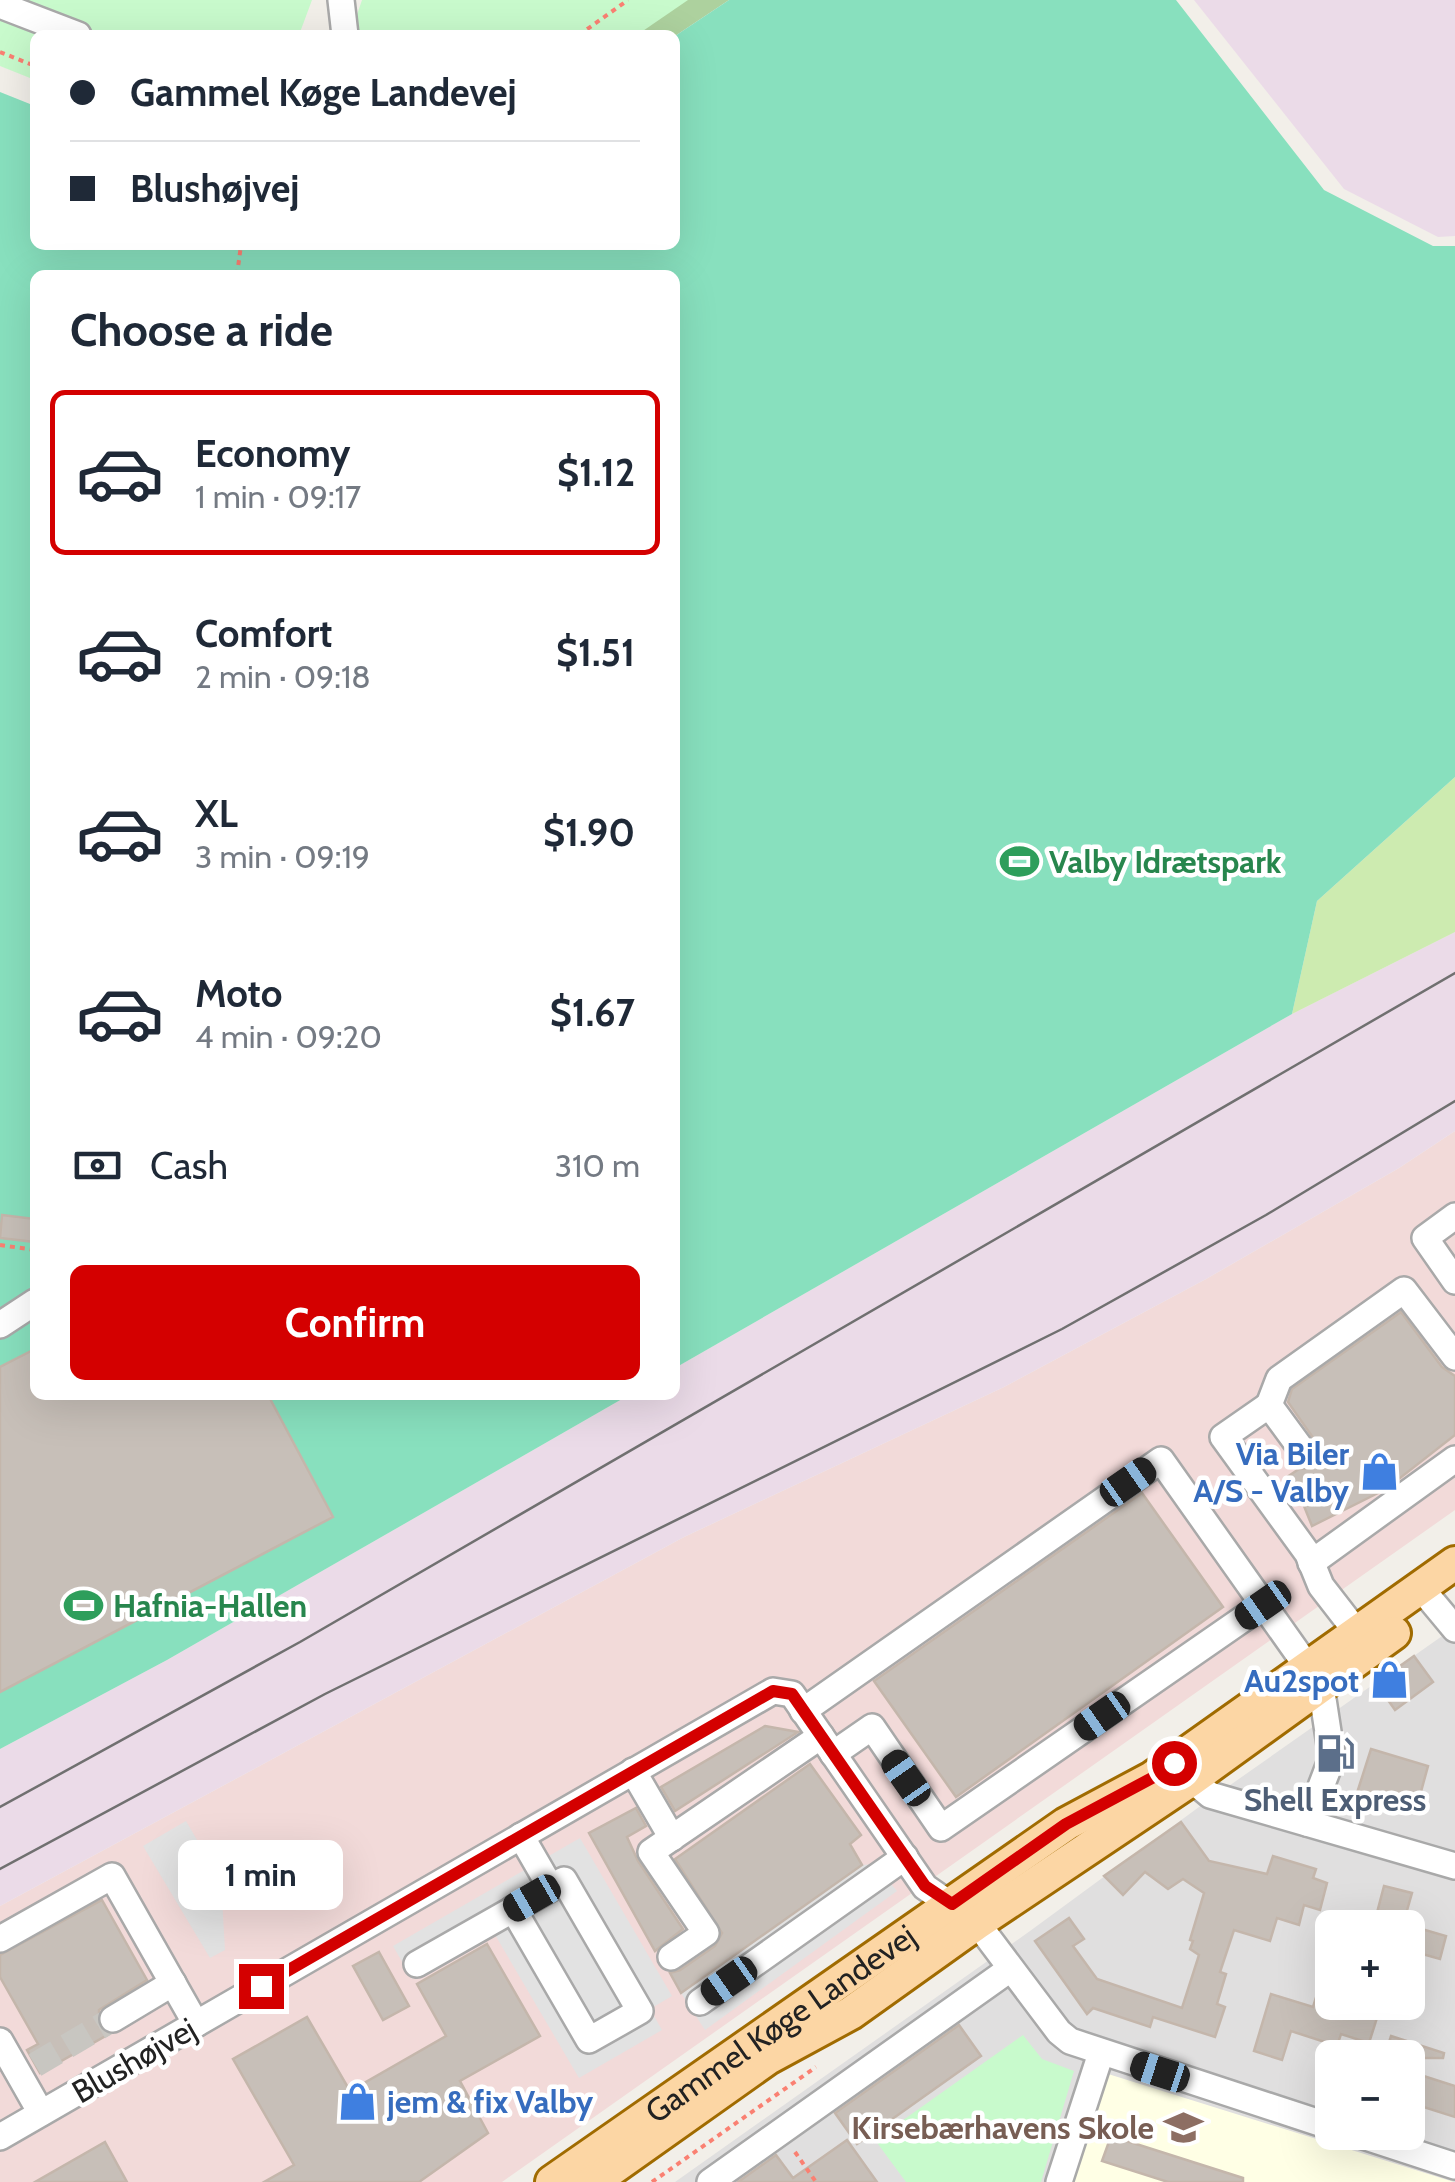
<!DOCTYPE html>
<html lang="en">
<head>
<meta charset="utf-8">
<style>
  :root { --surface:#fff; --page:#f6f6f7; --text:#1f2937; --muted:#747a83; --line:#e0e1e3; --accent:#d40000 }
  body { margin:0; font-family:Cabin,sans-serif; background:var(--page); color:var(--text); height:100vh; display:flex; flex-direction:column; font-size:38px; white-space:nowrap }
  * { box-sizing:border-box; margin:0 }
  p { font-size:32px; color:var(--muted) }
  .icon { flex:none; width:55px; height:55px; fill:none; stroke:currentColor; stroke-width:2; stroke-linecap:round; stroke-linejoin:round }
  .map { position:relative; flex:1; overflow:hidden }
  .panel { position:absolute; left:30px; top:270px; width:650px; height:1130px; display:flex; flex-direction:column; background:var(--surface); border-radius:15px; box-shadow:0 10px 40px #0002 }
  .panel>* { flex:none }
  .banner { position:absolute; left:30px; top:30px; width:650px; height:220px; border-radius:15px; box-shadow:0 10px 40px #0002; display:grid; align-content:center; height:220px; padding:0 40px; background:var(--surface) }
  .fabs { position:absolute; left:1315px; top:1910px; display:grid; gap:20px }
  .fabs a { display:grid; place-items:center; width:110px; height:110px; border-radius:15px; background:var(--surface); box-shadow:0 10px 40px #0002; font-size:50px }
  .end { position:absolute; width:45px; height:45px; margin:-22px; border:12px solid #d40000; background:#fff; box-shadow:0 0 0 5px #fff }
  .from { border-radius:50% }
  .bubble { position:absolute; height:70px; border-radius:15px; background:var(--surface); box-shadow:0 10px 40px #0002; font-size:32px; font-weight:700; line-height:70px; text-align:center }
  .car { position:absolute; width:30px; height:60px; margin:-30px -15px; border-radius:12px; box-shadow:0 0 8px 2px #0007; background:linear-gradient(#222 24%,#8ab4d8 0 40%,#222 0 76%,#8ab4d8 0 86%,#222 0) }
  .banner b { display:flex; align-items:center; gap:35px; height:95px; font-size:38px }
  .banner b+b { border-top:2px solid var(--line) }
  .banner i { width:25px; height:25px; background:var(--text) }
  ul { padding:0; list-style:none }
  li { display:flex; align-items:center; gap:30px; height:165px; margin:0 20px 15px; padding:0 20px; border:5px solid transparent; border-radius:15px }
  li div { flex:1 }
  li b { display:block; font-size:38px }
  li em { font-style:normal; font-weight:700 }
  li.selected { border-color:var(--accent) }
  li>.icon { width:90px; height:90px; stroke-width:1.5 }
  h2 { padding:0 40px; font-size:45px; line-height:120px }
  .pay { display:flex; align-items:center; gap:25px; height:110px; padding:0 40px; font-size:38px }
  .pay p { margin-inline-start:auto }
  .primary-button { display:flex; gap:20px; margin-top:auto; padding:20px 40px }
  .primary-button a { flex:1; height:115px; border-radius:15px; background:var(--accent); color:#fff; font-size:40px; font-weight:700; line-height:115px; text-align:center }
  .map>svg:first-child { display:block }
  .residential { fill:#e0dfdf; fill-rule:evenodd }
  .commercial { fill:#f2dad9 }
  .industrial { fill:#ebdbe8 }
  .education { fill:#ffffe5 }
  .grass { fill:#cdebb0 }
  .forest { fill:#add19e }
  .park { fill:#c8facc }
  .pitch { fill:#88e0be }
  .parking { fill:#e2e2e2 }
  .building { fill:#c7bfb8; stroke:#c4b6ab; stroke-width:2.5 }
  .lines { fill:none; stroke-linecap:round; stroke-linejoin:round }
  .minor-tunnel { stroke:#c8c6c1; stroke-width:25; stroke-dasharray:25 12; stroke-linecap:butt }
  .minor-casing { stroke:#a9a9a9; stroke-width:30 }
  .major-casing { stroke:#a06b00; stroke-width:38 }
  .path { stroke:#fa8072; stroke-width:4; stroke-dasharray:5 5; stroke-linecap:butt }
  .minor { stroke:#fff; stroke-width:25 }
  .major { stroke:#fcd6a4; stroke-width:32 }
  .tram { stroke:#707070; stroke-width:2.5 }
  .route { stroke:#d40000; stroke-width:12 }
  .labels { text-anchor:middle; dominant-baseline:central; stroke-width:9; stroke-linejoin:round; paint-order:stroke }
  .leisure-label { font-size:32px; font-weight:bold; fill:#27864d; stroke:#fff; text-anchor:start }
  .shop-label { font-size:32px; font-weight:bold; fill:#366cbe; stroke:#fff; text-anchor:end }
  .service-label { font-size:32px; font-weight:bold; fill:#4e5e75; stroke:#fff }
  .street-label { font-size:32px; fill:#222; stroke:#fff }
  .education-label { font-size:32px; font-weight:bold; fill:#785e54; stroke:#fff; text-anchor:end }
</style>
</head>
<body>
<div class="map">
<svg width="1455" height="2182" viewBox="0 0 1455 2182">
  <rect width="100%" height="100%" fill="#f2efe9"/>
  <path class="residential" d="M1455,1627V2182H675L1030,1931L1199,1807ZM1332,1928H1408V2002H1332ZM1332,2058H1408V2132H1332Z"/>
  <polygon class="commercial" points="1455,1131 1455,1510 502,2182 0,2182 0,1906 684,1537 1004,1387 1206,1279 1399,1168"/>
  <g class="industrial">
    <polygon points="1194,0 1455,0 1455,236 1438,237 1344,189"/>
    <polygon points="1455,932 1455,1131 1399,1168 1206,1279 1004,1387 684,1537 0,1906 0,1749 167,1660 629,1395 675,1395 675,1368 1292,1014"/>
  </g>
  <polygon class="education" points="1105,2073 1454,2182 1073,2182"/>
  <polygon class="grass" points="1455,777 1455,932 1292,1014 1317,901"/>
  <polygon class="forest" points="655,0 729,0 675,36 612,35"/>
  <g class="park">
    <polygon points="0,0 312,0 299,35 35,35 35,80 0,66"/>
    <polygon points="362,0 688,0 637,35 350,35"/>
    <polygon points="1023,2035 1042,2059 1074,2071 1041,2182 906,2182 875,2140"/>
  </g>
  <polygon class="pitch" points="729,0 1176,0 1324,190 1433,246 1455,246 1455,777 1317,901 1292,1014 675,1368 675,275 35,275 35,1395 629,1395 167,1660 0,1749 0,92 35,106 35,245 675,245 675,36"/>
  <g class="parking">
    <polygon points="186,1821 221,1881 225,1950 210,1958 143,1846"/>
    <polygon points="580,1838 672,1996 650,2009 662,2030 579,2078 494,1933 412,1979 393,1946"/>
    <polygon points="874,1864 897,1891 705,2030 681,1993 862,1865"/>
  </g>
  <g class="building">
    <polygon points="2,1215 35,1219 35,1242 0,1238"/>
    <polygon points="1401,1312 1442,1367 1455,1376 1455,1435 1386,1489 1312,1526 1300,1496 1287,1477 1299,1469 1314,1468 1323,1452 1288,1402 1292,1389"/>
    <polygon points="35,1349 35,1395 268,1395 333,1517 0,1692 0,1367"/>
    <polygon points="1142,1493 1223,1607 956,1797 874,1681"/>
    <polygon points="1414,1656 1433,1682 1395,1710 1376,1683"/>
    <polygon points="765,1726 798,1732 675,1811 661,1787"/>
    <polygon points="1371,1749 1428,1766 1416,1810 1357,1793"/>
    <polygon points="810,1764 861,1835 850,1844 862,1865 681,1993 670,1973 680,1970 715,1946 722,1933 675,1859"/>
    <polygon points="636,1808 646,1826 627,1837 638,1861 683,1929 655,1951 589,1833"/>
    <polygon points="1181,1822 1209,1861 1267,1874 1273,1856 1316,1869 1313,1878 1327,1883 1320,1910 1304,1905 1299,1925 1277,1918 1270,1941 1234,1930 1220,1972 1226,1974 1217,2004 1225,2007 1215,2037 1153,2017 1150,2027 1093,2008 1087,2014 1035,1941 1069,1918 1084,1939 1073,1946 1097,1979 1182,2008 1199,1955 1190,1949 1193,1941 1190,1940 1204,1893 1183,1879 1168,1889 1145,1872 1123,1895 1104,1876"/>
    <polygon points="1384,1886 1412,1893 1402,1928 1373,1928"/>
    <polygon points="102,1900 147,1980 99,2010 99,2026 109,2034 40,2073 27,2050 38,2044 0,1977 0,1955"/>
    <polygon points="1408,1925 1446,1936 1440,1959 1408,1950"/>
    <polygon points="487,1944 540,2036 460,2081 488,2133 419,2182 264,2182 294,2165 233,2059 307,2017 350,2091 446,2036 417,1984"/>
    <polygon points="379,1952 409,2006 383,2020 353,1966"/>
    <polygon points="1328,1960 1332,1960 1332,2002 1382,2002 1369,2043 1341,2034 1337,2046 1291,2031 1282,2060 1254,2051 1271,1994 1313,2007"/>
    <polygon points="959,2025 981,2056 857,2144 835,2113"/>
    <polygon points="1391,2036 1444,2053 1443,2058 1384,2058"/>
    <polygon points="1408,2071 1455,2086 1455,2117 1408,2102"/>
    <polygon points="1111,2136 1243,2178 1243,2182 1168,2182 1102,2161"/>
    <polygon points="847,2140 877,2182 738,2182 776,2155 793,2178"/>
    <polygon points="105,2142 127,2182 35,2182"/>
  </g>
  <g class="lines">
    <polyline class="minor-tunnel" points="35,2065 113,2019"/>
    <defs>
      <g id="minor">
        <polyline points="341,0 345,35"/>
        <polyline points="0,5 78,35"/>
        <polyline points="1455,1216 1425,1238 1455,1281"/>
        <polyline points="0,1325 35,1302"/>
        <polyline points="1269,1405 1279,1379 1404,1290 1455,1357"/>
        <polyline points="1305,1454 1269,1405 1223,1437 1308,1554 1321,1586 1366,1644"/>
        <polyline points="1311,1563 1455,1459"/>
        <polyline points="1420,1587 1455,1629"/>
        <polyline points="803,1711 1161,1460 1321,1686 1332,1758 1307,1823"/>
        <polyline points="833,1754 872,1727 941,1828 1263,1605"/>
        <polyline points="1180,1770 1210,1795 1455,1866"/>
        <polyline points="633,1771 672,1838"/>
        <polyline points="513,1909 589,2040 640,2011 564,1880 551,1888 521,1836"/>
        <polyline points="0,1939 112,1876 196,2024"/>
        <polyline points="671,1957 706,1933 651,1852 821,1736"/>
        <polyline points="417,1964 551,1888"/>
        <polyline points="700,2002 905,1857"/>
        <polyline points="113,2019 173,1983"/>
        <polyline points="0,2041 41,2113"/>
        <polyline points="1351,2132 1455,2166"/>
        <polyline points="0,2137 773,1691 792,1694 925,1887 977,1923 1059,2032 1070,2041 1332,2127"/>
        <polyline points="710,2182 1010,1969"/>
        <polyline points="1059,2182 1101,2053"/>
      </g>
      <g id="major">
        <path id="s1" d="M552,2182L1066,1824L1152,1778L1455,1563"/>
        <polyline points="593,2182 768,2058 851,2013 977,1923 1189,1781 1394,1633"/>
      </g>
    </defs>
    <use href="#minor" class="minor-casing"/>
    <use href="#major" class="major-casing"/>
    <g class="path">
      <polyline points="579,35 628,0"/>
      <polyline points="0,52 35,66"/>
      <polyline points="237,275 241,245"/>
      <polyline points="0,1245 35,1250"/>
      <polyline points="795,2152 816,2182"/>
      <polyline points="652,2182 816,2067"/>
    </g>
    <use href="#minor" class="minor"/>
    <use href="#major" class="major"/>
    <g class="tram">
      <polyline points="0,1807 300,1642 1455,973"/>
      <polyline points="0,1869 325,1694 1062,1329 1266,1215 1455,1101"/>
    </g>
  </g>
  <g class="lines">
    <polyline class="route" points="261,1986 773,1691 792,1694 925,1886 952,1904 1066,1824 1152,1778 1174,1763"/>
  </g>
  <defs>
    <symbol id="stadium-bare" viewBox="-9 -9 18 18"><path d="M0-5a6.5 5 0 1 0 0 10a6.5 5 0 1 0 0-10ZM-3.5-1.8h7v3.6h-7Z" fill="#2e9e5b" stroke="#fff" stroke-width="2.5" paint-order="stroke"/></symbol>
    <symbol id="shop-bare" viewBox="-9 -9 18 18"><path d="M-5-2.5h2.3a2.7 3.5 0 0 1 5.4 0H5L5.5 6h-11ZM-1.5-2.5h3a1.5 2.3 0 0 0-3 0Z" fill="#3f7fe0" stroke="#fff" stroke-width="2.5" paint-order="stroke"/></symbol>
    <symbol id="fuel-bare" viewBox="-9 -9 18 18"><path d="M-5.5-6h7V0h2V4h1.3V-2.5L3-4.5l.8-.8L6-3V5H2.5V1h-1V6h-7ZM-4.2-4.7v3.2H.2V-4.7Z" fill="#5c6f8a" stroke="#fff" stroke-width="2.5" paint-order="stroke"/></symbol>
    <symbol id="school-bare" viewBox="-9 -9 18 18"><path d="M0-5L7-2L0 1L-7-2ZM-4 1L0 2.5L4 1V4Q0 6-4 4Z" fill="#8d6e63" stroke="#fff" stroke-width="2.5" paint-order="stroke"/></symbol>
  </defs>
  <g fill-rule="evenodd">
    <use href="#stadium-bare" x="992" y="834" width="55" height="55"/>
    <use href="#shop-bare" x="1352" y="1444" width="55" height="55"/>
    <use href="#stadium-bare" x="56" y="1578" width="55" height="55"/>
    <use href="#shop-bare" x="1362" y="1652" width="55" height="55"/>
    <use href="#fuel-bare" x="1308" y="1726" width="55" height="55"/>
    <use href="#shop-bare" x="330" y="2074" width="55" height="55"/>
    <use href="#school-bare" x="1156" y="2100" width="55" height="55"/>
  </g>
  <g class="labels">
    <g class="leisure-label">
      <text x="1049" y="861">Valby Idrætspark</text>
      <text x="113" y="1605">Hafnia-Hallen</text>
    </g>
    <g class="shop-label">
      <text x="1349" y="1453">Via Biler<tspan x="1349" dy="37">A/S - Valby</tspan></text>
      <text x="1359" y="1680">Au2spot</text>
      <text x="387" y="2101" text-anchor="start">jem &amp; fix Valby</text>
    </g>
    <g class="service-label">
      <text x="1335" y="1799">Shell Express</text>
    </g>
    <g class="street-label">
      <text stroke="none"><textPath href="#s1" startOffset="278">Gammel Køge Landevej</textPath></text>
      <text transform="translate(134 2060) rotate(-30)">Blushøjvej</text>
    </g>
    <g class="education-label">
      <text x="1154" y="2127">Kirsebærhavens Skole</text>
    </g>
  </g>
</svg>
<div class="fabs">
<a>+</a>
<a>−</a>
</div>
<i class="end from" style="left:1174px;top:1763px"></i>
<i class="end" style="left:261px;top:1986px"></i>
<div class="bubble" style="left:178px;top:1840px;width:165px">1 min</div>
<i class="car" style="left:1128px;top:1482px;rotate:55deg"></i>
<i class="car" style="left:1263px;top:1605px;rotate:235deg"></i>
<i class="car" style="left:1102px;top:1716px;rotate:235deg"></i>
<i class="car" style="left:906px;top:1778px;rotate:325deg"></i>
<i class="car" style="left:532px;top:1898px;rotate:240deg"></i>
<i class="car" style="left:729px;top:1981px;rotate:235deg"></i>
<i class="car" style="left:1160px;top:2072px;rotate:288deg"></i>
<div class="banner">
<b><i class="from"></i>Gammel Køge Landevej</b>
<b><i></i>Blushøjvej</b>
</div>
<section class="panel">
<h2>Choose a ride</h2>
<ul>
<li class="selected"><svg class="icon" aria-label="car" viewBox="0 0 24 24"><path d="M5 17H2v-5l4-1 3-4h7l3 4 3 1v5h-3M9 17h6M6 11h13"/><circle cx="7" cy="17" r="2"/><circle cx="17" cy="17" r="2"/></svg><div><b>Economy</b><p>1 min · 09:17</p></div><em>$1.12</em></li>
<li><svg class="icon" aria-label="car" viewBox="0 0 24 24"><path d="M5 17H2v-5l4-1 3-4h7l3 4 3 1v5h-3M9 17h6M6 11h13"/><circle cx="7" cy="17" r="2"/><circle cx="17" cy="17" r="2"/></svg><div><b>Comfort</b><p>2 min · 09:18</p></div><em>$1.51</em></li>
<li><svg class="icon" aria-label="car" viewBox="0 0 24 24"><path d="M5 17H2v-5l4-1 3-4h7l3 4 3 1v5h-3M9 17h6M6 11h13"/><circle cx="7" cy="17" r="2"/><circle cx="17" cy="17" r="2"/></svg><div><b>XL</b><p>3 min · 09:19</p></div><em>$1.90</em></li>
<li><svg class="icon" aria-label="car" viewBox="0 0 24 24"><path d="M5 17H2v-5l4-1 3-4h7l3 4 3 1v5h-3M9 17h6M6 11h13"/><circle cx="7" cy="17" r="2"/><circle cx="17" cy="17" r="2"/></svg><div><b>Moto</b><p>4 min · 09:20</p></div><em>$1.67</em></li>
</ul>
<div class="pay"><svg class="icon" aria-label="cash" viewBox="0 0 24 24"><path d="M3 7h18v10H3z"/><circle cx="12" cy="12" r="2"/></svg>Cash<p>310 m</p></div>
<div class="primary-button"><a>Confirm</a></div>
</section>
</div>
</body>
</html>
